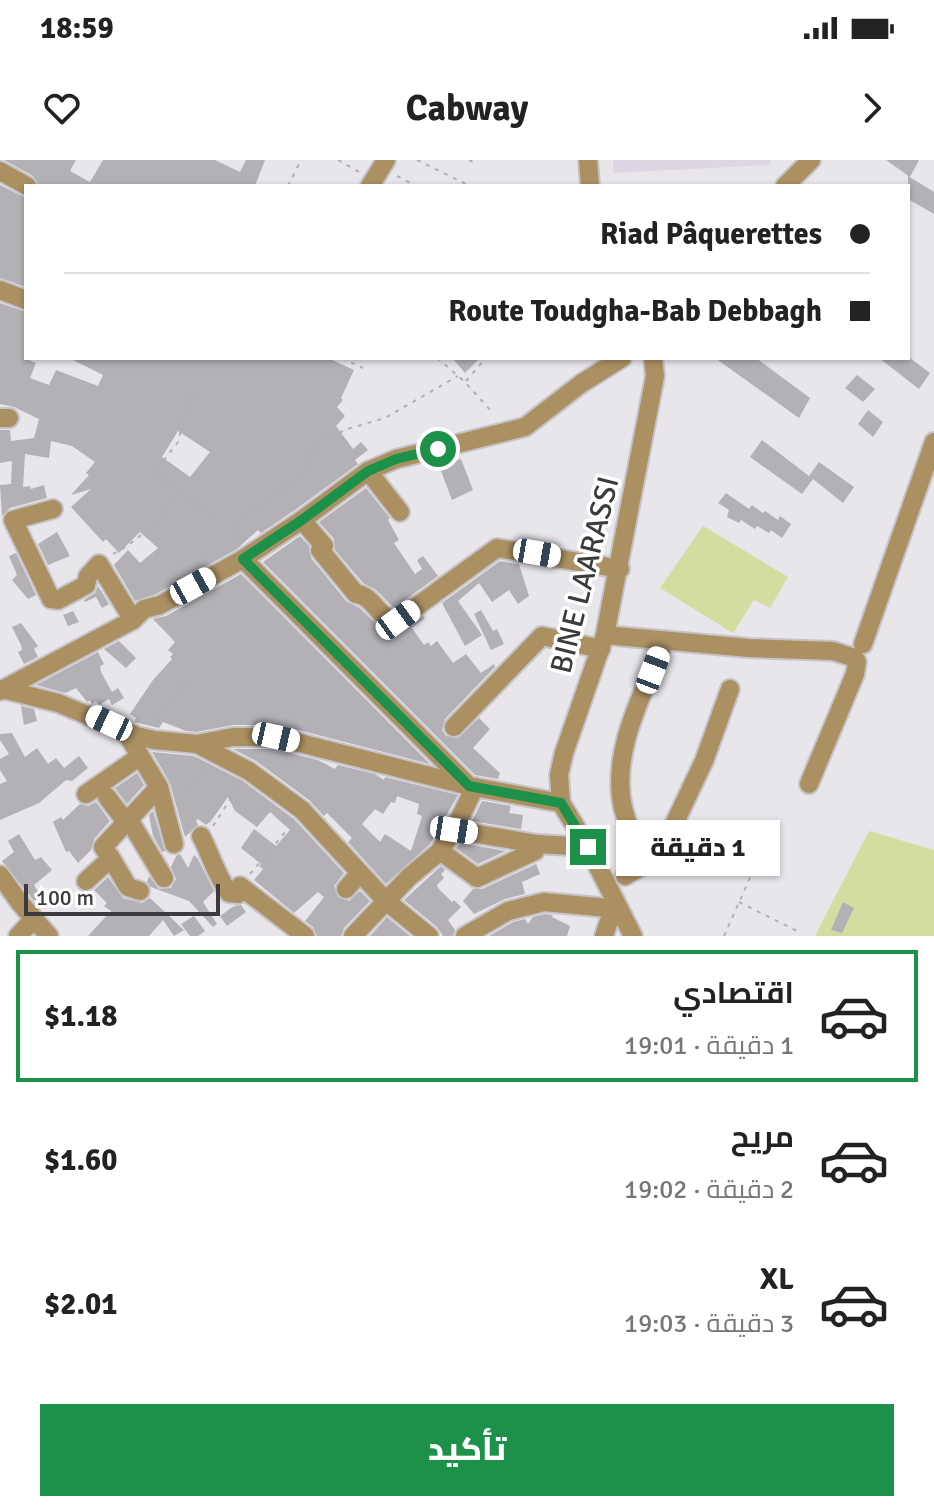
<!DOCTYPE html>
<html lang="ar">
<head>
<meta charset="utf-8">
<style>
  :root { --surface:#fff; --page:#f2f2f2; --text:#222; --muted:#767676; --line:#e0e0e0; --accent:#1d9049 }
  body { margin:0; font-family:Signika,Cairo,sans-serif; background:var(--page); color:var(--text); direction:rtl; height:100vh; display:flex; flex-direction:column; font-size:30px; white-space:nowrap }
  * { box-sizing:border-box; margin:0 }
  p { font-size:26px; color:var(--muted) }
  .icon { flex:none; width:44px; height:44px; fill:none; stroke:currentColor; stroke-width:2; stroke-linecap:round; stroke-linejoin:round }
  .map { position:relative; height:776px; overflow:hidden; direction:ltr }
  .panel { display:flex; flex-direction:column; background:var(--surface); flex:1 }
  .panel>* { flex:none }
  .guide { position:absolute; left:24px; top:24px; width:886px; height:176px; border-radius:0px; box-shadow:0 2px 6px #0004; direction:rtl; display:grid; align-content:center; height:176px; padding:0 40px; background:var(--surface) }
  .scale { position:absolute; left:24px; bottom:20px; width:196px; box-sizing:border-box; padding-left:8px; border:4px solid #3b3a3c; border-top:0; font-size:22px; line-height:28px; white-space:nowrap; color:#3b3a3c; -webkit-text-stroke:6px #fff; paint-order:stroke }
  .end { position:absolute; width:36px; height:36px; margin:-18px; border:10px solid #1d9049; background:#fff; box-shadow:0 0 0 4px #fff }
  .from { border-radius:50% }
  .bubble { position:absolute; height:56px; border-radius:0px; background:var(--surface); box-shadow:0 2px 6px #0004; font-size:26px; font-weight:800; line-height:56px; text-align:center; direction:rtl }
  .car { position:absolute; width:24px; height:48px; margin:-24px -12px; border-radius:10px; box-shadow:0 0 6px 2px #0007; background:linear-gradient(#fff 24%,#345 0 40%,#fff 0 76%,#345 0 86%,#fff 0) }
  .guide b { display:flex; align-items:center; gap:28px; height:76px; font-size:30px }
  .guide b+b { border-top:2px solid var(--line) }
  .guide i { width:20px; height:20px; background:var(--text) }
  ul { padding:14px 0 0; list-style:none }
  li { display:flex; align-items:center; gap:24px; height:132px; margin:0 16px 12px; padding:0 24px; border:4px solid transparent; border-radius:0px }
  li div { flex:1 }
  li b { display:block; font-size:30px }
  li em { font-style:normal; font-weight:800 }
  li.current { border-color:var(--accent) }
  li>.icon { width:72px; height:72px; stroke-width:1.5 }
  .button { display:flex; gap:16px; margin-top:auto; padding:16px 40px }
  .button a { flex:1; height:92px; border-radius:0px; background:var(--accent); color:#fff; font-size:32px; font-weight:800; line-height:92px; text-align:center }
  .status { display:flex; justify-content:space-between; align-items:center; height:56px; padding:0 40px; background:var(--surface); direction:ltr }
  .status svg { height:22px; fill:currentColor }
  header { display:flex; justify-content:space-between; align-items:center; height:104px; padding:0 40px; background:var(--surface); font-size:36px; font-weight:800 }
  .map>svg:first-child { display:block }
  .built { fill:#ddd6e3 }
  .green { fill:#d5dca0 }
  .building { fill:#b3b0b6; fill-rule:evenodd }
  .lines { fill:none; stroke-linecap:round; stroke-linejoin:round }
  .minor-casing { stroke:#c5c3c8; stroke-width:22 }
  .path { stroke:#b3b0b5; stroke-width:2; stroke-dasharray:4 6; stroke-linecap:butt }
  .minor { stroke:#ab9062; stroke-width:18 }
  .route { stroke:#1d9049; stroke-width:10 }
  .labels { text-anchor:middle; dominant-baseline:central; stroke-width:7; stroke-linejoin:round; paint-order:stroke }
  .street-label { font-size:30px; fill:#3b3a3c; stroke:#fff }
</style>
</head>
<body>
<div class="status"><b>18:59</b><svg viewBox="0 0 49 12"><path d="M0 12V9h3v3zM5 12V6h3v6zM10 12V3h3v9zM15 12V0h3v12zM26 1h20v11H26zM47 4h2v5h-2z"/></svg></div>
<header><svg class="icon" aria-label="forward" viewBox="0 0 24 24"><path d="M9 5l7 7-7 7"/></svg>Cabway<svg class="icon" aria-label="heart" viewBox="0 0 24 24"><path d="M12 20l-8-8c-3-5 5-10 8-4 3-6 11-1 8 4z"/></svg></header>
<div class="map">
<svg width="934" height="776" viewBox="0 0 934 776">
  <rect width="100%" height="100%" fill="#e8e5eb"/>
  <polygon class="built" points="613,0 770,0 770,5 613,13"/>
  <g class="green">
    <polygon points="703,366 788,417 770,448 754,440 733,473 660,428"/>
    <polygon points="869,671 934,690 934,776 815,776"/>
  </g>
  <g class="building">
    <polygon points="4,0 76,0 70,11 90,22 103,0 215,0 240,12 246,0 265,0 255,26 39,26 33,16"/>
    <polygon points="886,0 919,0 910,17"/>
    <polygon points="908,16 934,32 934,54 908,39"/>
    <polygon points="0,25 26,38 26,127 0,118"/>
    <path d="M0,143L26,152V199L36,203L30,218L49,225L56,210L98,226L103,215L69,198H328L354,210L341,238L343,240L337,247L345,256L336,266L353,289L361,282L368,290L355,300L358,304L295,350L261,373L258,370L237,389L156,434L135,441L114,405L128,390L140,403L158,388L140,372L119,393L106,379L103,382L71,347L91,329L71,335L89,315L86,313L95,302L72,286L51,281L49,298L25,294L23,327L30,326L31,329L44,325L47,338L10,348L2,356L0,325L11,324L12,301L0,303V270H10L11,281L34,278L39,259L14,247L0,244ZM178,271L210,292L190,317L162,297Z"/>
    <polygon points="452,198 480,198 465,213"/>
    <polygon points="715,198 756,198 810,238 799,258"/>
    <polygon points="879,198 910,198 930,213 919,229"/>
    <polygon points="857,215 875,229 863,242 845,228"/>
    <polygon points="868,250 883,262 873,277 858,264"/>
    <polygon points="762,280 809,316 819,302 854,327 843,343 813,319 802,334 750,297"/>
    <polygon points="461,299 473,330 452,340 441,311 444,309 442,305"/>
    <polygon points="366,328 390,358 388,360 399,380 394,383 415,414 422,409 417,400 423,396 438,416 394,448 376,430 363,423 335,390 334,379 319,362"/>
    <polygon points="726,333 749,349 752,345 763,353 765,351 778,360 780,356 791,364 782,378 771,370 769,373 757,366 755,369 741,360 739,363 727,357 729,350 718,343"/>
    <polygon points="57,372 70,396 48,405 38,384"/>
    <polygon points="300,376 309,386 311,398 347,442 360,448 379,467 399,472 423,456 425,458 412,468 424,485 428,482 431,486 437,481 453,503 466,494 481,513 494,504 495,507 445,559 442,570 446,576 458,578 479,558 490,569 473,588 500,613 498,619 475,615 263,402"/>
    <polygon points="16,393 36,435 28,439 12,420 17,415 9,396"/>
    <polygon points="500,401 519,404 529,436 518,444 509,430 492,442 479,423 458,441 482,475 465,486 442,443"/>
    <polygon points="241,414 430,604 279,565 233,565 196,572 186,571 163,562 159,568 134,562 136,558 130,554 153,520 172,499 170,497 173,494 168,490 175,482 153,459 166,456"/>
    <polygon points="98,426 109,444 102,448 96,437 85,442 84,440 95,433"/>
    <polygon points="481,450 493,471 497,469 504,484 491,490 474,454"/>
    <polygon points="73,451 79,462 68,466 63,455"/>
    <polygon points="21,463 38,486 34,489 38,497 24,504 18,492 22,490 21,485 12,467"/>
    <polygon points="119,481 136,498 126,508 104,489"/>
    <polygon points="98,492 104,504 100,506 101,512 112,532 118,528 124,538 112,545 109,539 99,545 96,541 92,544 90,540 87,542 76,528 66,533 36,525"/>
    <polygon points="21,546 34,549 37,561 24,565"/>
    <polygon points="12,573 25,597 37,588 48,604 56,598 64,608 79,596 88,608 72,621 66,620 39,643 0,660 0,624 7,621 0,610 0,599 9,594 0,580 0,574"/>
    <path d="M233,589H274L318,600L335,609L338,605L375,614L384,620L385,617L458,635L430,684L386,724L348,682L352,678L327,653L324,656L309,640L256,601ZM397,636L419,644L417,654L422,656L411,691L385,674L380,682L362,664L375,649L383,654L391,642L395,643Z"/>
    <polygon points="152,592 194,596 243,621 294,659 344,713 334,726 338,737 349,741 360,731 370,741 344,768 341,776 317,776 313,767 305,761 324,737 318,732 294,753 254,720 263,709 259,706 261,704 241,688 254,669 276,686 290,670 270,652 257,667 235,651 228,637 211,661 206,665 198,659 196,661 198,665 185,677 170,623"/>
    <polygon points="137,613 144,625 127,644 115,628"/>
    <polygon points="482,641 511,646 509,653 523,655 521,669 472,661"/>
    <polygon points="96,642 110,661 94,679 91,690 78,703 69,691 66,692 53,662 61,657 63,660 80,644 88,646"/>
    <polygon points="153,651 165,691 162,692 153,676 149,655"/>
    <polygon points="19,674 35,700 41,697 52,710 34,725 41,737 34,741 2,701 14,692 8,681"/>
    <polygon points="460,683 506,691 478,704 456,688"/>
    <polygon points="180,694 188,708 194,695 198,699 214,731 203,742 217,764 213,767 189,741 151,727 147,722 149,716 159,729 171,728 176,719 171,707 176,696"/>
    <polygon points="536,704 540,714 522,722 525,734 505,739 474,754 463,741 473,729 482,729"/>
    <polygon points="441,706 445,710 441,714 444,718 437,725 438,728 452,742 454,740 461,747 448,760 455,770 453,776 443,776 437,767 404,740"/>
    <polygon points="108,717 123,738 142,743 150,738 184,770 174,776 163,760 149,776 88,776 111,751 104,746 107,743 94,730"/>
    <polygon points="843,742 854,748 842,773 831,770"/>
    <polygon points="241,745 246,752 227,766 220,756 234,746"/>
    <polygon points="545,754 553,755 552,757 570,766 567,776 489,776 513,762 525,759 528,764 533,757"/>
    <polygon points="194,756 205,771 198,776 190,776 181,764"/>
    <polygon points="387,757 410,776 370,776"/>
  </g>
  <g class="lines">
    <defs>
      <g id="minor">
        <polyline points="588,0 590,26"/>
        <polyline points="0,11 27,26"/>
        <polyline points="370,26 386,0"/>
        <polyline points="785,26 811,0"/>
        <polyline points="0,130 26,140"/>
        <polyline points="0,258 9,258"/>
        <polyline points="368,311 400,352"/>
        <polyline points="53,349 13,360 51,439 58,440 86,425 88,416 99,404 133,460"/>
        <path d="M302,360L324,386L320,390L356,434C375,435 379,463 398,460L497,388L620,409"/>
        <polyline points="243,399 469,626"/>
        <polyline points="605,475 749,488 833,491 855,498 857,502 855,514 809,624"/>
        <polyline points="863,484 934,282"/>
        <polyline points="2,529 58,543 137,576 154,580 197,584 233,577 276,577 469,626 561,643"/>
        <polyline points="0,531 133,460 144,449 160,445 243,399 302,360 368,311 396,299 525,267 582,223 622,198"/>
        <polyline points="454,567 542,476 601,489"/>
        <polyline points="125,571 159,627 174,684"/>
        <polyline points="197,584 249,611 302,650 386,741 429,776"/>
        <polyline points="86,634 139,597"/>
        <polyline points="107,637 126,662"/>
        <polyline points="128,658 164,718"/>
        <polyline points="454,670 537,684 588,687"/>
        <path d="M201,676C211,695 216,715 229,733L238,734L240,726L305,776"/>
        <polyline points="440,691 477,718 535,691 537,684"/>
        <polyline points="111,698 128,727 140,731"/>
        <path d="M647,705C637,687 628,668 623,648C610,592 644,532 664,482"/>
        <polyline points="0,715 20,743 49,776"/>
        <polyline points="625,716 659,696 704,601 730,529"/>
        <polyline points="86,721 111,698 103,687 159,627"/>
        <polyline points="346,729 360,713"/>
        <polyline points="18,776 33,760"/>
        <polyline points="353,776 409,717 439,692 454,670 475,627"/>
        <polyline points="465,776 508,751 544,742 619,749"/>
        <polyline points="604,776 613,749"/>
        <polyline points="633,776 588,687 561,643 559,615 564,593 605,475 655,216 653,198"/>
      </g>
    </defs>
    <use href="#minor" class="minor-casing"/>
    <g class="path">
      <polyline points="338,0 361,13"/>
      <polyline points="417,0 468,25"/>
      <polyline points="469,0 475,3"/>
      <polyline points="397,16 416,26"/>
      <polyline points="288,26 301,0"/>
      <polyline points="342,198 363,208"/>
      <polyline points="437,198 465,222 491,251"/>
      <polyline points="549,198 551,199"/>
      <polyline points="466,221 486,198"/>
      <polyline points="193,234 186,250 178,282 154,313 215,359"/>
      <polyline points="240,382 233,369 245,357 300,319 306,310 308,293 328,274 332,279 344,270 385,258 458,216"/>
      <path d="M113,394C139,381 164,356 178,331"/>
      <polyline points="149,563 187,523"/>
      <polyline points="190,630 207,606"/>
      <polyline points="254,664 269,646"/>
      <polyline points="213,666 240,624"/>
      <polyline points="250,714 292,664"/>
      <polyline points="739,742 797,771"/>
      <polyline points="724,776 777,657"/>
    </g>
    <use href="#minor" class="minor"/>
  </g>
  <g class="lines">
    <polyline class="route" points="438,289 396,299 368,311 302,360 243,399 469,626 561,643 588,687"/>
  </g>
  <g class="labels">
    <g class="street-label">
      <text transform="translate(585 415) rotate(-76)">BINE LAARASSI</text>
    </g>
  </g>
</svg>
<div class="scale">100 m</div>
<i class="end from" style="left:438px;top:289px"></i>
<i class="end" style="left:588px;top:687px"></i>
<div class="bubble" style="left:616px;top:660px;width:164px">1 دقيقة</div>
<i class="car" style="left:537px;top:393px;rotate:100deg"></i>
<i class="car" style="left:193px;top:426px;rotate:61deg"></i>
<i class="car" style="left:398px;top:460px;rotate:54deg"></i>
<i class="car" style="left:653px;top:510px;rotate:21deg"></i>
<i class="car" style="left:109px;top:563px;rotate:295deg"></i>
<i class="car" style="left:276px;top:577px;rotate:103deg"></i>
<i class="car" style="left:454px;top:670px;rotate:99deg"></i>
<div class="guide">
<b><i class="from"></i>Riad Pâquerettes</b>
<b><i></i>Route Toudgha-Bab Debbagh</b>
</div>
</div>
<section class="panel">
<ul>
<li class="current"><svg class="icon" aria-label="car" viewBox="0 0 24 24"><path d="M5 17H2v-5l4-1 3-4h7l3 4 3 1v5h-3M9 17h6M6 11h13"/><circle cx="7" cy="17" r="2"/><circle cx="17" cy="17" r="2"/></svg><div><b>اقتصادي</b><p>1 دقيقة · 19:01</p></div><em>$1.18</em></li>
<li><svg class="icon" aria-label="car" viewBox="0 0 24 24"><path d="M5 17H2v-5l4-1 3-4h7l3 4 3 1v5h-3M9 17h6M6 11h13"/><circle cx="7" cy="17" r="2"/><circle cx="17" cy="17" r="2"/></svg><div><b>مريح</b><p>2 دقيقة · 19:02</p></div><em>$1.60</em></li>
<li><svg class="icon" aria-label="car" viewBox="0 0 24 24"><path d="M5 17H2v-5l4-1 3-4h7l3 4 3 1v5h-3M9 17h6M6 11h13"/><circle cx="7" cy="17" r="2"/><circle cx="17" cy="17" r="2"/></svg><div><b>XL</b><p>3 دقيقة · 19:03</p></div><em>$2.01</em></li>
</ul>
<div class="button"><a>تأكيد</a></div>
</section>
</body>
</html>
